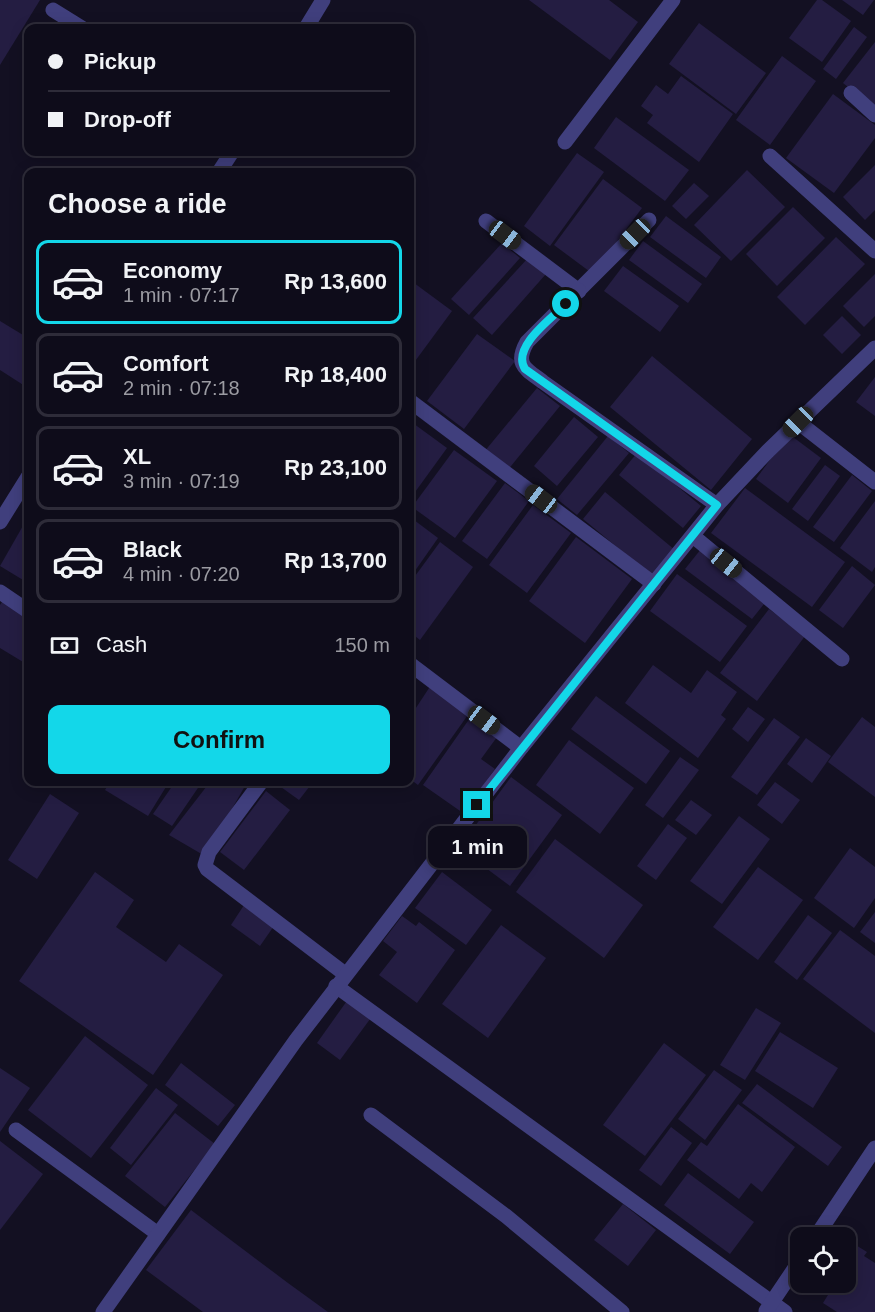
<!DOCTYPE html>
<html lang="en">
<head>
<meta charset="utf-8">
<style>
  :root { --surface:#0e0c1a; --page:#171523; --text:#f1f3f6; --muted:#9b9ba2; --line:#2e2c39; --accent:#13d7e9 }
  body { margin:0; font-family:Arial,sans-serif; background:var(--page); color:var(--text); height:100vh; display:flex; flex-direction:column; font-size:22px; white-space:nowrap }
  * { box-sizing:border-box; margin:0 }
  p { font-size:20px; color:var(--muted) }
  .icon { flex:none; width:33px; height:33px; fill:none; stroke:currentColor; stroke-width:2; stroke-linecap:round; stroke-linejoin:round }
  .map { position:relative; flex:1; overflow:hidden }
  .panel { position:absolute; left:24px; top:168px; width:390px; height:618px; display:flex; flex-direction:column; background:var(--surface); border-radius:12px; box-shadow:0 3px 15px #0003,0 0 0 2px var(--line) }
  .panel>* { flex:none }
  .guide { position:absolute; left:24px; top:24px; width:390px; height:132px; border-radius:12px; box-shadow:0 3px 15px #0003,0 0 0 2px var(--line); display:grid; align-content:center; height:132px; padding:0 24px; background:var(--surface) }
  .buttons { position:absolute; left:790px; top:1227px; display:grid; gap:12px }
  .buttons a { display:grid; place-items:center; width:66px; height:66px; border-radius:12px; background:var(--surface); box-shadow:0 3px 15px #0003,0 0 0 2px var(--line); font-size:30px }
  .end { position:absolute; width:27px; height:27px; margin:-14px; border:8px solid #13d7e9; background:#111; box-shadow:0 0 0 3px #111 }
  .from { border-radius:50% }
  .bubble { position:absolute; height:42px; border-radius:12px; background:var(--surface); box-shadow:0 3px 15px #0003,0 0 0 2px var(--line); font-size:20px; font-weight:600; line-height:42px; text-align:center }
  .car { position:absolute; width:18px; height:36px; margin:-18px -9px; border-radius:8px; box-shadow:0 0 4px 2px #0007; background:linear-gradient(#222 24%,#8ab4d8 0 40%,#222 0 76%,#8ab4d8 0 86%,#222 0) }
  .guide b { display:flex; align-items:center; gap:21px; height:57px; font-size:22px }
  .guide b+b { border-top:2px solid var(--line) }
  .guide i { width:15px; height:15px; background:var(--text) }
  ul { padding:0; list-style:none }
  li { display:flex; align-items:center; gap:18px; height:84px; margin:0 12px 9px; padding:0 12px; border:3px solid var(--line); border-radius:12px }
  li div { flex:1 }
  li b { display:block; font-size:22px }
  li em { font-style:normal; font-weight:600 }
  li.on { border-color:var(--accent) }
  li>.icon { width:54px; height:54px; stroke-width:1.5 }
  h2 { padding:0 24px; font-size:27px; line-height:72px }
  .pay { display:flex; align-items:center; gap:15px; height:66px; padding:0 24px; font-size:22px }
  .pay p { margin-inline-start:auto }
  .primary-button { display:flex; gap:12px; margin-top:auto; padding:12px 24px }
  .primary-button a { flex:1; height:69px; border-radius:12px; background:var(--accent); color:#111; font-size:24px; font-weight:600; line-height:69px; text-align:center }
  .map>svg:first-child { display:block }
  .building { fill:#241d42 }
  .lines { fill:none; stroke-linecap:round; stroke-linejoin:round }
  .minor { stroke:#403f7d; stroke-width:15 }
  .route { stroke:#13d7e9; stroke-width:8 }
</style>
</head>
<body>
<div class="map">
<svg width="875" height="1312" viewBox="0 0 875 1312">
  <rect width="100%" height="100%" fill="#131022"/>
  <g class="building">
    <polygon points="0,0 40,0 0,65"/>
    <polygon points="529,0 609,0 638,22 610,60"/>
    <polygon points="817,0 822,0 851,21 822,62 789,38"/>
    <polygon points="842,0 874,0 863,15"/>
    <polygon points="699,23 766,73 736,114 669,64"/>
    <polygon points="854,27 867,37 836,79 823,69"/>
    <polygon points="875,42 875,108 843,83"/>
    <polygon points="782,56 816,81 770,145 736,120"/>
    <polygon points="681,76 733,114 699,162 647,123 653,115 641,106 656,85 668,94"/>
    <polygon points="833,94 875,125 875,138 834,193 786,158"/>
    <polygon points="616,117 689,170 665,201 594,148"/>
    <polygon points="577,153 604,172 550,246 524,226"/>
    <polygon points="875,165 875,210 865,220 843,197"/>
    <polygon points="747,170 785,207 731,261 694,225"/>
    <polygon points="603,179 642,208 593,274 554,245"/>
    <polygon points="694,183 709,196 686,219 672,206"/>
    <polygon points="793,207 825,238 777,286 746,254"/>
    <polygon points="666,216 721,257 706,278 650,237"/>
    <polygon points="836,237 865,264 805,325 777,297"/>
    <polygon points="643,241 702,284 688,303 629,260"/>
    <polygon points="502,243 520,258 469,315 451,299"/>
    <polygon points="528,258 546,274 492,335 473,318"/>
    <polygon points="623,266 679,306 660,332 604,291"/>
    <polygon points="875,274 875,316 864,327 843,306"/>
    <polygon points="410,280 452,311 410,368"/>
    <polygon points="842,316 861,335 842,354 823,335"/>
    <polygon points="0,321 28,338 28,388 0,370"/>
    <polygon points="477,334 515,361 464,429 427,401"/>
    <polygon points="652,356 752,439 711,490 610,407"/>
    <polygon points="875,377 875,416 856,402"/>
    <polygon points="537,388 560,406 507,471 484,452"/>
    <polygon points="574,417 598,437 557,486 534,466"/>
    <polygon points="410,421 447,448 410,499"/>
    <polygon points="789,434 821,458 788,503 756,479"/>
    <polygon points="608,436 629,453 577,515 557,499"/>
    <polygon points="454,450 497,481 455,538 412,507"/>
    <polygon points="637,453 701,506 683,528 619,475"/>
    <polygon points="825,465 840,476 808,521 792,509"/>
    <polygon points="852,475 872,491 834,542 813,527"/>
    <polygon points="505,483 529,501 487,559 462,541"/>
    <polygon points="745,488 845,562 812,607 711,533"/>
    <polygon points="605,492 675,550 652,576 583,519"/>
    <polygon points="875,501 875,567 872,572 840,548"/>
    <polygon points="533,505 571,533 527,593 489,565"/>
    <polygon points="28,517 28,583 0,566"/>
    <polygon points="410,517 438,538 410,578"/>
    <polygon points="576,537 632,579 585,643 529,601"/>
    <polygon points="440,542 473,567 420,640 410,632 410,583"/>
    <polygon points="701,549 768,599 752,619 685,569"/>
    <polygon points="852,566 875,585 843,628 819,610"/>
    <polygon points="677,574 747,626 720,662 650,611"/>
    <polygon points="4,599 28,615 28,665 0,648 0,605"/>
    <polygon points="769,609 805,636 757,701 720,673"/>
    <polygon points="653,665 691,693 707,670 737,692 721,715 726,719 698,758 625,703"/>
    <polygon points="431,685 470,712 418,785 410,779 410,717"/>
    <polygon points="596,696 670,751 646,784 571,729"/>
    <polygon points="748,707 765,719 748,742 732,729"/>
    <polygon points="862,717 875,727 875,797 828,762"/>
    <polygon points="470,718 497,737 481,759 495,769 463,813 423,785"/>
    <polygon points="774,718 800,737 757,795 731,777"/>
    <polygon points="806,738 831,756 812,783 787,764"/>
    <polygon points="569,740 634,788 600,834 536,785"/>
    <polygon points="680,757 699,770 663,818 645,805"/>
    <polygon points="511,777 562,815 510,886 459,848"/>
    <polygon points="110,782 169,782 148,816 105,790"/>
    <polygon points="175,782 202,782 172,826 153,814"/>
    <polygon points="210,782 239,782 245,786 205,856 169,835"/>
    <polygon points="274,782 313,782 299,800"/>
    <polygon points="775,782 800,800 782,824 757,805"/>
    <polygon points="266,791 290,810 244,870 220,852"/>
    <polygon points="50,794 79,813 37,879 8,860"/>
    <polygon points="691,800 712,815 696,835 675,820"/>
    <polygon points="739,816 770,839 722,904 690,881"/>
    <polygon points="668,824 687,838 656,880 637,866"/>
    <polygon points="555,839 643,905 604,958 516,892"/>
    <polygon points="850,848 875,867 875,898 854,928 814,898"/>
    <polygon points="758,867 803,900 758,960 713,927"/>
    <polygon points="95,872 134,900 116,927 166,962 179,944 223,975 153,1075 19,981"/>
    <polygon points="442,872 492,910 466,945 415,908"/>
    <polygon points="246,902 276,923 260,946 231,925"/>
    <polygon points="875,912 875,943 860,932"/>
    <polygon points="808,915 832,933 797,980 774,962"/>
    <polygon points="402,916 416,926 419,922 455,950 417,1003 379,975 397,952 383,941"/>
    <polygon points="501,925 546,958 488,1038 442,1004"/>
    <polygon points="840,930 875,956 875,1033 803,979"/>
    <polygon points="349,998 373,1015 340,1060 317,1043"/>
    <polygon points="756,1008 781,1023 745,1080 720,1065"/>
    <polygon points="780,1032 838,1068 813,1108 755,1071"/>
    <polygon points="85,1036 148,1085 91,1158 28,1110"/>
    <polygon points="664,1043 706,1075 645,1156 603,1125"/>
    <polygon points="181,1063 235,1105 218,1126 165,1085"/>
    <polygon points="0,1068 30,1088 0,1132"/>
    <polygon points="714,1070 742,1090 705,1140 678,1119"/>
    <polygon points="757,1084 842,1147 828,1166 742,1103"/>
    <polygon points="156,1088 178,1105 131,1165 110,1148"/>
    <polygon points="738,1104 795,1147 762,1192 751,1183 739,1199 687,1160 701,1142 707,1146"/>
    <polygon points="175,1113 215,1144 165,1207 125,1176"/>
    <polygon points="671,1127 692,1143 661,1186 639,1170"/>
    <polygon points="0,1141 43,1174 0,1230"/>
    <polygon points="688,1173 754,1222 730,1254 664,1205"/>
    <polygon points="623,1204 656,1230 628,1266 594,1240"/>
    <polygon points="191,1210 288,1283 328,1312 203,1312 146,1270"/>
    <polygon points="846,1239 867,1252 864,1256 875,1263 875,1312 837,1312 823,1303 836,1282 846,1282"/>
  </g>
  <g class="lines">
    <g class="minor">
      <polyline points="53,10 82,28"/>
      <polyline points="306,28 323,0"/>
      <polyline points="851,93 875,115"/>
      <polyline points="565,142 673,0"/>
      <polyline points="770,156 875,251"/>
      <polyline points="219,172 232,152"/>
      <path d="M649,220L527,342C514,365 526,369 543,382L717,505"/>
      <polyline points="486,221 579,291"/>
      <polyline points="410,401 654,584"/>
      <polyline points="798,422 875,482"/>
      <polyline points="0,522 28,477"/>
      <polyline points="693,536 842,659"/>
      <polyline points="0,592 28,611"/>
      <polyline points="410,664 521,748"/>
      <polyline points="261,782 209,852 205,865 207,869 345,974"/>
      <polyline points="336,986 785,1312"/>
      <polyline points="371,1115 506,1216 622,1312"/>
      <polyline points="16,1130 158,1234"/>
      <polyline points="815,1238 875,1148"/>
      <polyline points="766,1311 801,1259"/>
      <polyline points="103,1312 296,1040 521,748 717,505 768,451 875,348"/>
    </g>
  </g>
  <g class="lines">
    <path class="route" d="M477,805L717,505L525,369C511,347 552,318 566,304"/>
  </g>
</svg>
<div class="buttons">
<a><svg class="icon" aria-label="locate" viewBox="0 0 24 24"><circle cx="12" cy="12" r="6"/><path d="M12 2v4M12 18v4M2 12h4M18 12h4"/></svg></a>
</div>
<i class="end from" style="left:566px;top:304px"></i>
<i class="end" style="left:477px;top:805px"></i>
<div class="bubble" style="left:428px;top:826px;width:99px">1 min</div>
<i class="car" style="left:635px;top:234px;rotate:225deg"></i>
<i class="car" style="left:505px;top:235px;rotate:127deg"></i>
<i class="car" style="left:798px;top:422px;rotate:225deg"></i>
<i class="car" style="left:541px;top:499px;rotate:307deg"></i>
<i class="car" style="left:726px;top:563px;rotate:129deg"></i>
<i class="car" style="left:484px;top:720px;rotate:127deg"></i>
<div class="guide">
<b><i class="from"></i>Pickup</b>
<b><i></i>Drop-off</b>
</div>
<section class="panel">
<h2>Choose a ride</h2>
<ul>
<li class="on"><svg class="icon" aria-label="car" viewBox="0 0 24 24"><path d="M5 17H2v-5l4-1 3-4h7l3 4 3 1v5h-3M9 17h6M6 11h13"/><circle cx="7" cy="17" r="2"/><circle cx="17" cy="17" r="2"/></svg><div><b>Economy</b><p>1 min · 07:17</p></div><em>Rp 13,600</em></li>
<li><svg class="icon" aria-label="car" viewBox="0 0 24 24"><path d="M5 17H2v-5l4-1 3-4h7l3 4 3 1v5h-3M9 17h6M6 11h13"/><circle cx="7" cy="17" r="2"/><circle cx="17" cy="17" r="2"/></svg><div><b>Comfort</b><p>2 min · 07:18</p></div><em>Rp 18,400</em></li>
<li><svg class="icon" aria-label="car" viewBox="0 0 24 24"><path d="M5 17H2v-5l4-1 3-4h7l3 4 3 1v5h-3M9 17h6M6 11h13"/><circle cx="7" cy="17" r="2"/><circle cx="17" cy="17" r="2"/></svg><div><b>XL</b><p>3 min · 07:19</p></div><em>Rp 23,100</em></li>
<li><svg class="icon" aria-label="car" viewBox="0 0 24 24"><path d="M5 17H2v-5l4-1 3-4h7l3 4 3 1v5h-3M9 17h6M6 11h13"/><circle cx="7" cy="17" r="2"/><circle cx="17" cy="17" r="2"/></svg><div><b>Black</b><p>4 min · 07:20</p></div><em>Rp 13,700</em></li>
</ul>
<div class="pay"><svg class="icon" aria-label="cash" viewBox="0 0 24 24"><path d="M3 7h18v10H3z"/><circle cx="12" cy="12" r="2"/></svg>Cash<p>150 m</p></div>
<div class="primary-button"><a>Confirm</a></div>
</section>
</div>
</body>
</html>
